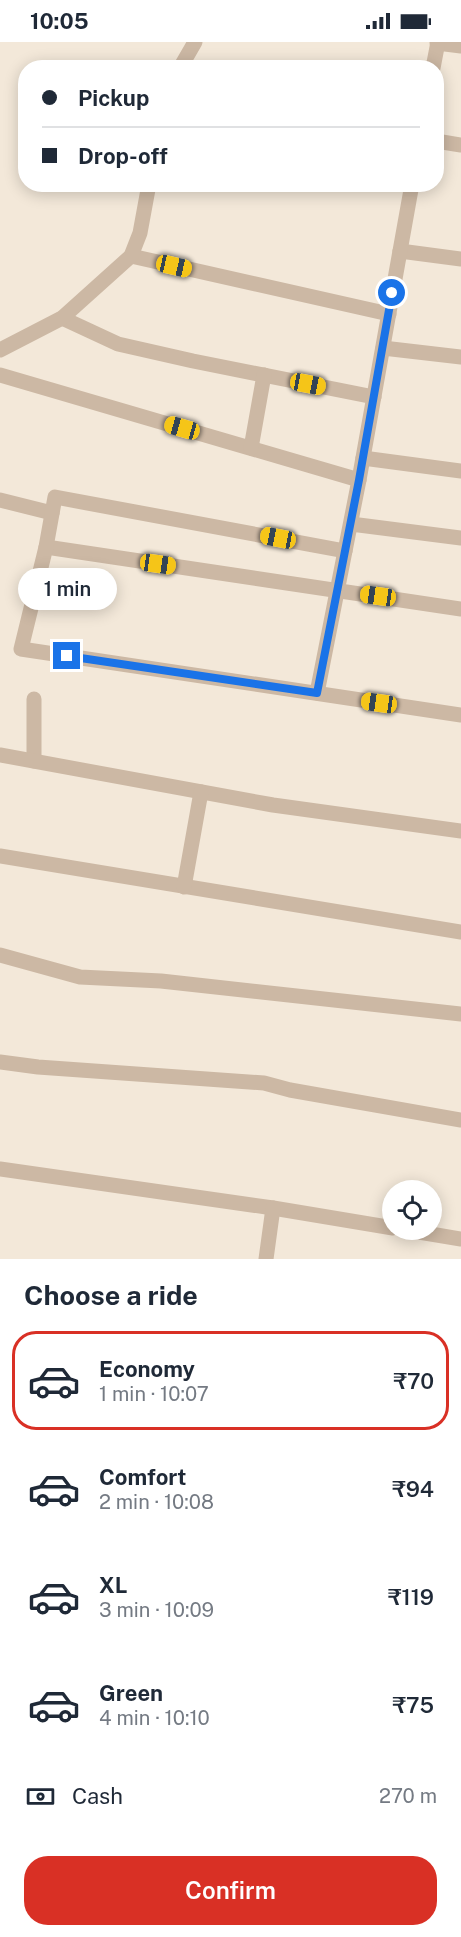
<!DOCTYPE html>
<html lang="en">
<head>
<meta charset="utf-8">
<style>
  :root { --surface:#fff; --page:#f2f2f3; --text:#1f2937; --muted:#747a83; --line:#e0e1e3; --accent:#d93025 }
  body { margin:0; font-family:"Public Sans",sans-serif; background:var(--page); color:var(--text); height:100vh; display:flex; flex-direction:column; font-size:22px; white-space:nowrap }
  * { box-sizing:border-box; margin:0 }
  p { font-size:20px; color:var(--muted) }
  .icon { flex:none; width:33px; height:33px; fill:none; stroke:currentColor; stroke-width:2; stroke-linecap:round; stroke-linejoin:round }
  .map { position:relative; height:1217px; overflow:hidden }
  .side { display:flex; flex-direction:column; background:var(--surface); flex:1 }
  .side>* { flex:none }
  .hud { position:absolute; left:18px; top:18px; width:426px; height:132px; border-radius:24px; box-shadow:0 3px 15px #0003; display:grid; align-content:center; height:132px; padding:0 24px; background:var(--surface) }
  .fabs { position:absolute; left:382px; top:1138px; display:grid; gap:12px }
  .fabs a { display:grid; place-items:center; width:60px; height:60px; border-radius:50%; background:var(--surface); box-shadow:0 3px 15px #0003; font-size:30px }
  .end { position:absolute; width:27px; height:27px; margin:-14px; border:8px solid #1a73e8; background:#fff; box-shadow:0 0 0 3px #fff }
  .from { border-radius:50% }
  .bubble { position:absolute; height:42px; border-radius:21px; background:var(--surface); box-shadow:0 3px 15px #0003; font-size:20px; font-weight:600; line-height:42px; text-align:center }
  .car { position:absolute; width:18px; height:36px; margin:-18px -9px; border-radius:8px; box-shadow:0 0 4px 2px #0007; background:linear-gradient(#f5c518 24%,#345 0 40%,#f5c518 0 76%,#345 0 86%,#f5c518 0) }
  .hud b { display:flex; align-items:center; gap:21px; height:57px; font-size:22px }
  .hud b+b { border-top:2px solid var(--line) }
  .hud i { width:15px; height:15px; background:var(--text) }
  ul { padding:0; list-style:none }
  li { display:flex; align-items:center; gap:18px; height:99px; margin:0 12px 9px; padding:0 12px; border:3px solid transparent; border-radius:24px }
  li div { flex:1 }
  li b { display:block; font-size:22px }
  li em { font-style:normal; font-weight:600 }
  li.current { border-color:var(--accent) }
  li>.icon { width:54px; height:54px; stroke-width:1.5 }
  h2 { padding:0 24px; font-size:27px; line-height:72px }
  .pay { display:flex; align-items:center; gap:15px; height:66px; padding:0 24px; font-size:22px }
  .pay p { margin-inline-start:auto }
  .cta { display:flex; gap:12px; margin-top:auto; padding:12px 24px }
  .cta a { flex:1; height:69px; border-radius:24px; background:var(--accent); color:#fff; font-size:24px; font-weight:600; line-height:69px; text-align:center }
  .status { display:flex; justify-content:space-between; align-items:center; height:42px; padding:0 30px; background:var(--surface); direction:ltr }
  .status svg { height:16px; fill:currentColor }
  .map>svg:first-child { display:block }
  .lines { fill:none; stroke-linecap:round; stroke-linejoin:round }
  .street { stroke:#ccb8a4; stroke-width:15 }
  .route { stroke:#1a73e8; stroke-width:8 }
</style>
</head>
<body>
<div class="status"><b>10:05</b><svg viewBox="0 0 49 12"><path d="M0 12V9h3v3zM5 12V6h3v6zM10 12V3h3v9zM15 12V0h3v12zM26 1h20v11H26zM47 4h2v5h-2z"/></svg></div>
<div class="map">
<svg width="461" height="1217" viewBox="0 0 461 1217">
  <rect width="100%" height="100%" fill="#f3e8d9"/>
  <g class="lines">
    <g class="street">
      <polyline points="437,1 461,4"/>
      <polyline points="180,26 195,0"/>
      <polyline points="433,26 438,0"/>
      <polyline points="436,99 461,103"/>
      <polyline points="400,209 461,217"/>
      <polyline points="131,214 389,272"/>
      <polyline points="62,276 118,302 193,319 374,355"/>
      <polyline points="383,306 461,315"/>
      <polyline points="0,308 62,276 131,214 140,191 149,142"/>
      <polyline points="0,333 359,438"/>
      <polyline points="251,406 264,333"/>
      <polyline points="363,416 461,429"/>
      <polyline points="0,458 52,471"/>
      <polyline points="351,482 461,496"/>
      <polyline points="46,505 461,567"/>
      <polyline points="345,509 55,455 46,505 21,607 461,673"/>
      <polyline points="317,651 359,438 412,142"/>
      <polyline points="34,657 34,719"/>
      <polyline points="0,713 273,763 461,789"/>
      <polyline points="0,814 461,890"/>
      <polyline points="184,845 201,750"/>
      <polyline points="0,913 80,935 161,939 461,972"/>
      <polyline points="0,1020 38,1025 264,1041 290,1048 461,1078"/>
      <polyline points="0,1127 273,1166 393,1186"/>
      <polyline points="407,1188 461,1197"/>
      <polyline points="266,1217 273,1166"/>
    </g>
  </g>
  <g class="lines">
    <polyline class="route" points="67,614 317,651 359,438 392,251"/>
  </g>
</svg>
<div class="fabs">
<a><svg class="icon" aria-label="locate" viewBox="0 0 24 24"><circle cx="12" cy="12" r="6"/><path d="M12 2v4M12 18v4M2 12h4M18 12h4"/></svg></a>
</div>
<i class="end from" style="left:392px;top:251px"></i>
<i class="end" style="left:67px;top:614px"></i>
<div class="bubble" style="left:18px;top:526px;width:99px">1 min</div>
<i class="car" style="left:174px;top:224px;rotate:103deg"></i>
<i class="car" style="left:308px;top:342px;rotate:101deg"></i>
<i class="car" style="left:182px;top:386px;rotate:286deg"></i>
<i class="car" style="left:278px;top:496px;rotate:281deg"></i>
<i class="car" style="left:158px;top:522px;rotate:98deg"></i>
<i class="car" style="left:378px;top:554px;rotate:278deg"></i>
<i class="car" style="left:379px;top:661px;rotate:278deg"></i>
<div class="hud">
<b><i class="from"></i>Pickup</b>
<b><i></i>Drop-off</b>
</div>
</div>
<section class="side">
<h2>Choose a ride</h2>
<ul>
<li class="current"><svg class="icon" aria-label="car" viewBox="0 0 24 24"><path d="M5 17H2v-5l4-1 3-4h7l3 4 3 1v5h-3M9 17h6M6 11h13"/><circle cx="7" cy="17" r="2"/><circle cx="17" cy="17" r="2"/></svg><div><b>Economy</b><p>1 min · 10:07</p></div><em>₹70</em></li>
<li><svg class="icon" aria-label="car" viewBox="0 0 24 24"><path d="M5 17H2v-5l4-1 3-4h7l3 4 3 1v5h-3M9 17h6M6 11h13"/><circle cx="7" cy="17" r="2"/><circle cx="17" cy="17" r="2"/></svg><div><b>Comfort</b><p>2 min · 10:08</p></div><em>₹94</em></li>
<li><svg class="icon" aria-label="car" viewBox="0 0 24 24"><path d="M5 17H2v-5l4-1 3-4h7l3 4 3 1v5h-3M9 17h6M6 11h13"/><circle cx="7" cy="17" r="2"/><circle cx="17" cy="17" r="2"/></svg><div><b>XL</b><p>3 min · 10:09</p></div><em>₹119</em></li>
<li><svg class="icon" aria-label="car" viewBox="0 0 24 24"><path d="M5 17H2v-5l4-1 3-4h7l3 4 3 1v5h-3M9 17h6M6 11h13"/><circle cx="7" cy="17" r="2"/><circle cx="17" cy="17" r="2"/></svg><div><b>Green</b><p>4 min · 10:10</p></div><em>₹75</em></li>
</ul>
<div class="pay"><svg class="icon" aria-label="cash" viewBox="0 0 24 24"><path d="M3 7h18v10H3z"/><circle cx="12" cy="12" r="2"/></svg>Cash<p>270 m</p></div>
<div class="cta"><a>Confirm</a></div>
</section>
</body>
</html>
